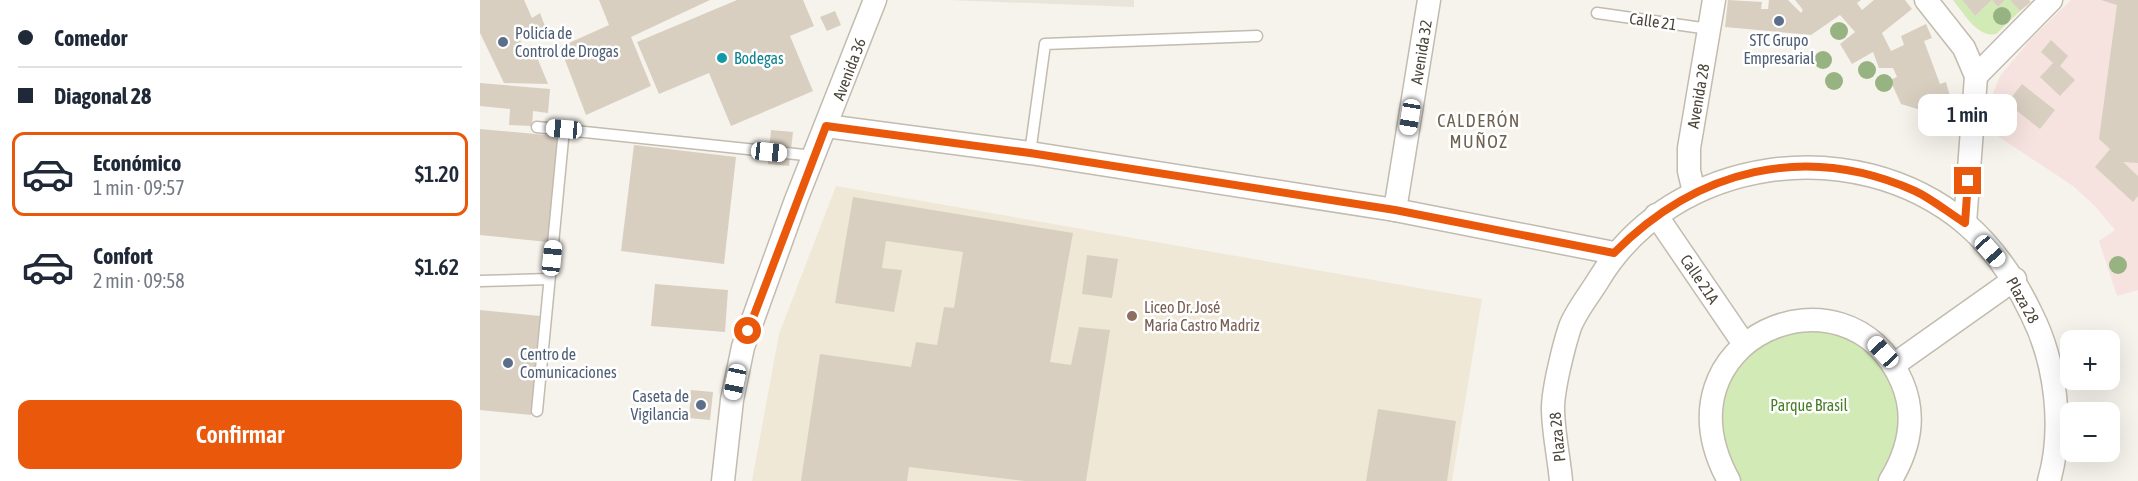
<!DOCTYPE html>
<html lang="es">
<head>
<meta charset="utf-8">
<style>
  :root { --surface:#fff; --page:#f6f6f7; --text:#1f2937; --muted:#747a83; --line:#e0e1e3; --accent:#ea580c }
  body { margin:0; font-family:"Asap Condensed",sans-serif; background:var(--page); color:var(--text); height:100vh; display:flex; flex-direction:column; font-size:22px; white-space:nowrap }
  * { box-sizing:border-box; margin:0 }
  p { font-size:20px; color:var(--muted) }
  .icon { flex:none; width:33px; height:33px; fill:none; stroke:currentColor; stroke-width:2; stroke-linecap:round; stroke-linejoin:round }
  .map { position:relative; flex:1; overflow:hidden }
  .panel { display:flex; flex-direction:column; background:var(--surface); width:480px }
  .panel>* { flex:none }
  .top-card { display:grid; align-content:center; height:132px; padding:0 18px; background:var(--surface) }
  .fabs { position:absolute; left:1580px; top:330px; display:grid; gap:12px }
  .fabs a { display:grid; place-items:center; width:60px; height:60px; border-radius:12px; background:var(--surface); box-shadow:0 6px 24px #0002; font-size:30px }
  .end { position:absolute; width:27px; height:27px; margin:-14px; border:8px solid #ea580c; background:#fff; box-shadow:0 0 0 3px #fff }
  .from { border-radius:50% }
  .bubble { position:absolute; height:42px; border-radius:12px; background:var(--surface); box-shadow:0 6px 24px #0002; font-size:20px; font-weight:600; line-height:42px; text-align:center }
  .car { position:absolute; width:18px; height:36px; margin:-18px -9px; border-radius:8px; box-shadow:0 0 4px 2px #0007; background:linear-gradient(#fff 24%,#345 0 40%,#fff 0 76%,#345 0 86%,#fff 0) }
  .top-card b { display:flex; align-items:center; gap:21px; height:57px; font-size:22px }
  .top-card b+b { border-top:2px solid var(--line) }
  .top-card i { width:15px; height:15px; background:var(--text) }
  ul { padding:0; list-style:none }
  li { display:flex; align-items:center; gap:18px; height:84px; margin:0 12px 9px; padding:0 6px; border:3px solid transparent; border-radius:12px }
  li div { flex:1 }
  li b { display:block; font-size:22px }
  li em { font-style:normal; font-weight:600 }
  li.selected { border-color:var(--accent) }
  li>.icon { width:54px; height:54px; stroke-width:1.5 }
  .button { display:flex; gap:12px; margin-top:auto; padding:12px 18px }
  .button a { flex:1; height:69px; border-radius:12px; background:var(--accent); color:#fff; font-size:24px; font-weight:600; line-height:69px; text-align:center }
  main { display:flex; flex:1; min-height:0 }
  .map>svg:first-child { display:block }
  .residential { fill:#eae5da }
  .education { fill:#efe8d6 }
  .medical { fill:#f6e3e0 }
  .green { fill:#d2eab5 }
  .building { fill:#d8cfc1 }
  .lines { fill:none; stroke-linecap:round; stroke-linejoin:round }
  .service-casing { stroke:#c2bbae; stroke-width:13 }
  .minor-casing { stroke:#c2bbae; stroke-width:25 }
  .service { stroke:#fff; stroke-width:10 }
  .minor { stroke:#fff; stroke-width:22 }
  .tree { fill:#97b381 }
  .route { stroke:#ea580c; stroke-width:8 }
  .service-dot { fill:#5c6f8a; stroke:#fff; stroke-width:2 }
  .culture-dot { fill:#0f9aa8; stroke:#fff; stroke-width:2 }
  .education-dot { fill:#8d6e63; stroke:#fff; stroke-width:2 }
  .labels { text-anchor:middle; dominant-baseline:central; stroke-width:5; stroke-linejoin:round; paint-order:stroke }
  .street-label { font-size:16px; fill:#4b4439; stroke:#fff }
  .service-label { font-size:16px; fill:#4e5e75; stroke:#fff; text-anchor:start }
  .culture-label { font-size:16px; fill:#0d838f; stroke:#fff; text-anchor:start }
  .education-label { font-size:16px; fill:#785e54; stroke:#fff; text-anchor:start }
  .park-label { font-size:16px; fill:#4a7f2a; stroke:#fff }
  .neighbourhood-label { font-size:18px; letter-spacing:1.5px; fill:#6e6250; stroke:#fff }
</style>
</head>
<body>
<main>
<section class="panel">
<div class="top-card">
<b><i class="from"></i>Comedor</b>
<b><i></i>Diagonal 28</b>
</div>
<ul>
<li class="selected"><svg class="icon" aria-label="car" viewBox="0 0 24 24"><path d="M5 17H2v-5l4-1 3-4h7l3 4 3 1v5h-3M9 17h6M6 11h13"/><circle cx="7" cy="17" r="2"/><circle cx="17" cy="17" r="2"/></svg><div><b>Económico</b><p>1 min · 09:57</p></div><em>$1.20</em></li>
<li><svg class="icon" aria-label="car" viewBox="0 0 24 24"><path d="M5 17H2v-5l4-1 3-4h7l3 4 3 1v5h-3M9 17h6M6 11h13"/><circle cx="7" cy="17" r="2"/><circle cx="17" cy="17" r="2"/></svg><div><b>Confort</b><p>2 min · 09:58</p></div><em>$1.62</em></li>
</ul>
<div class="button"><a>Confirmar</a></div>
</section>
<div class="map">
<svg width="1658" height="481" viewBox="0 0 1658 481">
  <rect width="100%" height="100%" fill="#f6f3ec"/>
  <polygon class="residential" points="467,0 654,0 654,7"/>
  <polygon class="education" points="356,186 1002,299 972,481 272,481 299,334"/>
  <polygon class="medical" points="1591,0 1658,0 1658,290 1637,296 1619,241 1635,230 1613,204 1593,186 1504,127 1509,103 1520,76 1551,39"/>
  <g class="green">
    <path d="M1473,0H1482L1495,16L1512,0L1518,7L1525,0H1530L1540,11L1516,34C1497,38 1484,13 1473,0Z"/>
    <path d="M1311,331C1327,332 1348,330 1362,335C1420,357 1438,434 1398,481H1262C1230,441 1235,393 1267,355C1278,342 1296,336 1311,331Z"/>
  </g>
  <g class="building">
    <polygon points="0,0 44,0 52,18 60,13 68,34 59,39 56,31 39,38 44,48 52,45 68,84 24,83 0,33"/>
    <polygon points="119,0 230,0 151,37 171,86 106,115 80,47 129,25"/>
    <polygon points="257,0 323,0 334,26 310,36 333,91 251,126 229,73 179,94 157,42"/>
    <polygon points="1248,0 1282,2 1281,9 1288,9 1289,0 1308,0 1321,13 1323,10 1315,0 1381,0 1377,3 1382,10 1394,0 1425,0 1432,9 1402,33 1411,51 1424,45 1421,36 1446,24 1452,38 1444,41 1460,84 1466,82 1477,121 1421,104 1410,80 1417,77 1413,68 1399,68 1393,52 1372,64 1360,44 1375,32 1360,15 1331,35 1245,27"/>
    <polygon points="1482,0 1525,0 1518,7 1512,0 1495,16"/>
    <polygon points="1530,0 1549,0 1551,2 1540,11"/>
    <polygon points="1621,0 1658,0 1658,163 1643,162 1658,176 1658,196 1653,202 1615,167 1630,149 1619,139 1637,5"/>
    <polygon points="355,11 361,25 347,31 340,17"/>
    <polygon points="1571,40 1588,56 1580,66 1595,80 1580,96 1560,77 1573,63 1561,52"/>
    <polygon points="0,83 70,89 68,113 53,111 52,126 29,125 30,109 0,106"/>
    <polygon points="1542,84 1575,110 1560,129 1527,103"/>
    <polygon points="0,129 78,136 68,242 0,235"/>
    <polygon points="291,130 313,132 309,166 288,164"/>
    <polygon points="154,145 256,157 244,264 141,251"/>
    <polygon points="373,197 593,233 570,362 591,365 599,327 630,330 606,481 545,481 429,467 427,481 321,481 340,354 431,367 436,342 457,345 464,307 474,308 483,252 406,241 402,268 422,270 414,312 355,303"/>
    <polygon points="607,255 638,259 632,298 602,294"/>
    <polygon points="175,284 248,290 245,332 171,326"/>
    <polygon points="0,310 60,316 51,415 0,410"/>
    <polygon points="211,390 233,392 230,420 209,418"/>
    <polygon points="898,409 976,421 967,481 886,481"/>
  </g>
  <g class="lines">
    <defs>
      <g id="service">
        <polyline points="1117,13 1229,29"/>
        <polyline points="57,127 334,156"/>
        <polyline points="550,153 565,44 777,36"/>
        <polyline points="0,281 69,279"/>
        <polyline points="57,411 84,129"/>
      </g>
      <g id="minor">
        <polyline points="1446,0 1484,48 1496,76 1485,223"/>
        <polyline points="1496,76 1571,0"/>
        <polyline points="346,126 550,153 915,210 1134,253"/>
        <polyline points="1214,192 1209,171 1209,148 1234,0"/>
        <polyline points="915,210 949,0"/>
        <polyline points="1176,215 1264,344"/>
        <polyline points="1415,364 1535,279"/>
        <polyline points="243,481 252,400 263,347 316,200 395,0"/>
        <path d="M1081,481C1079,457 1073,432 1073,408C1073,389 1084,345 1090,327C1096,311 1110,294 1119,279C1194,156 1374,131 1485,223C1514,248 1536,281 1552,315C1576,363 1584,429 1569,481"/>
        <path d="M1249,481C1171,339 1367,256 1422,382C1437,417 1429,450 1410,481"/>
      </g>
    </defs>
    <use href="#service" class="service-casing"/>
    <use href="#minor" class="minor-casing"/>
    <use href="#service" class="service"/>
    <use href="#minor" class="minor"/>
  </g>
  <g class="tree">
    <circle cx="1522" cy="16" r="9"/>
    <circle cx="1359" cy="31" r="9"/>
    <circle cx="1343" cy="60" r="9"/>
    <circle cx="1387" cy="70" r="9"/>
    <circle cx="1354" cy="81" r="9"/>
    <circle cx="1404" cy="83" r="9"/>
    <circle cx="1638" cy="265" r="9"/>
  </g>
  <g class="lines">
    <path class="route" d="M268,331L346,126L550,153L915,210L1134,253C1217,169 1325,142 1435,191C1452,199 1469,213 1485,223L1488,181"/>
  </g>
  <g class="service-dot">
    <circle cx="1299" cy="21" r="6"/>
    <circle cx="23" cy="42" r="6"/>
    <circle cx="28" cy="363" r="6"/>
    <circle cx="221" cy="405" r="6"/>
  </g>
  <circle class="culture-dot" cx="242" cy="58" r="6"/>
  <circle class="education-dot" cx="652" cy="316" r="6"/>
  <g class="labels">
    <g class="street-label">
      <text transform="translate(1173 21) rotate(8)">Calle 21</text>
      <text transform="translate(941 52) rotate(-81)">Avenida 32</text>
      <text transform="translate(369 69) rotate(-69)">Avenida 36</text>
      <text transform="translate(1218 96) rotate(-80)">Avenida 28</text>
      <text transform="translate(1220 279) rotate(56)">Calle 21A</text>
      <text transform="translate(1543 300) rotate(61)">Plaza 28</text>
      <text transform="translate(1077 437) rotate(-96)">Plaza 28</text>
    </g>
    <g class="service-label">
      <text x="35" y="33">Policía de<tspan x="35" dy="18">Control de Drogas</tspan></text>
      <text x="1299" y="40" text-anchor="middle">STC Grupo<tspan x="1299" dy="18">Empresarial</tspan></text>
      <text x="40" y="354">Centro de<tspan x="40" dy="18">Comunicaciones</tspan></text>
      <text x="209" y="396" text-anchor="end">Caseta de<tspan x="209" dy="18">Vigilancia</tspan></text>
    </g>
    <g class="culture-label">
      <text x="254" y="58">Bodegas</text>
    </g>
    <g class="education-label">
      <text x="664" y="307">Liceo Dr. José<tspan x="664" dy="18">María Castro Madriz</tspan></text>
    </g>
    <g class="park-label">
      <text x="1329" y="405">Parque Brasil</text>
    </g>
    <g class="neighbourhood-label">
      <text x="999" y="120">CALDERÓN<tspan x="999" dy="21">MUÑOZ</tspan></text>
    </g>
  </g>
</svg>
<div class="fabs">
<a>+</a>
<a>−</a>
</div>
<i class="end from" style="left:268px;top:331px"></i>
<i class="end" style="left:1488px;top:181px"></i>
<div class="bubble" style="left:1438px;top:94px;width:99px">1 min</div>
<i class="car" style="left:930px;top:117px;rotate:189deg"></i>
<i class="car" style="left:84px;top:129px;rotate:275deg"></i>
<i class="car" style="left:289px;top:152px;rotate:96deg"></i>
<i class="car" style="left:1510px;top:251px;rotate:138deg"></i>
<i class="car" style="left:72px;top:258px;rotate:6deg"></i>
<i class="car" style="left:1403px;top:352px;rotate:317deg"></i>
<i class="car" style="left:255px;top:382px;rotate:192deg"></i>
</div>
</main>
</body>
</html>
